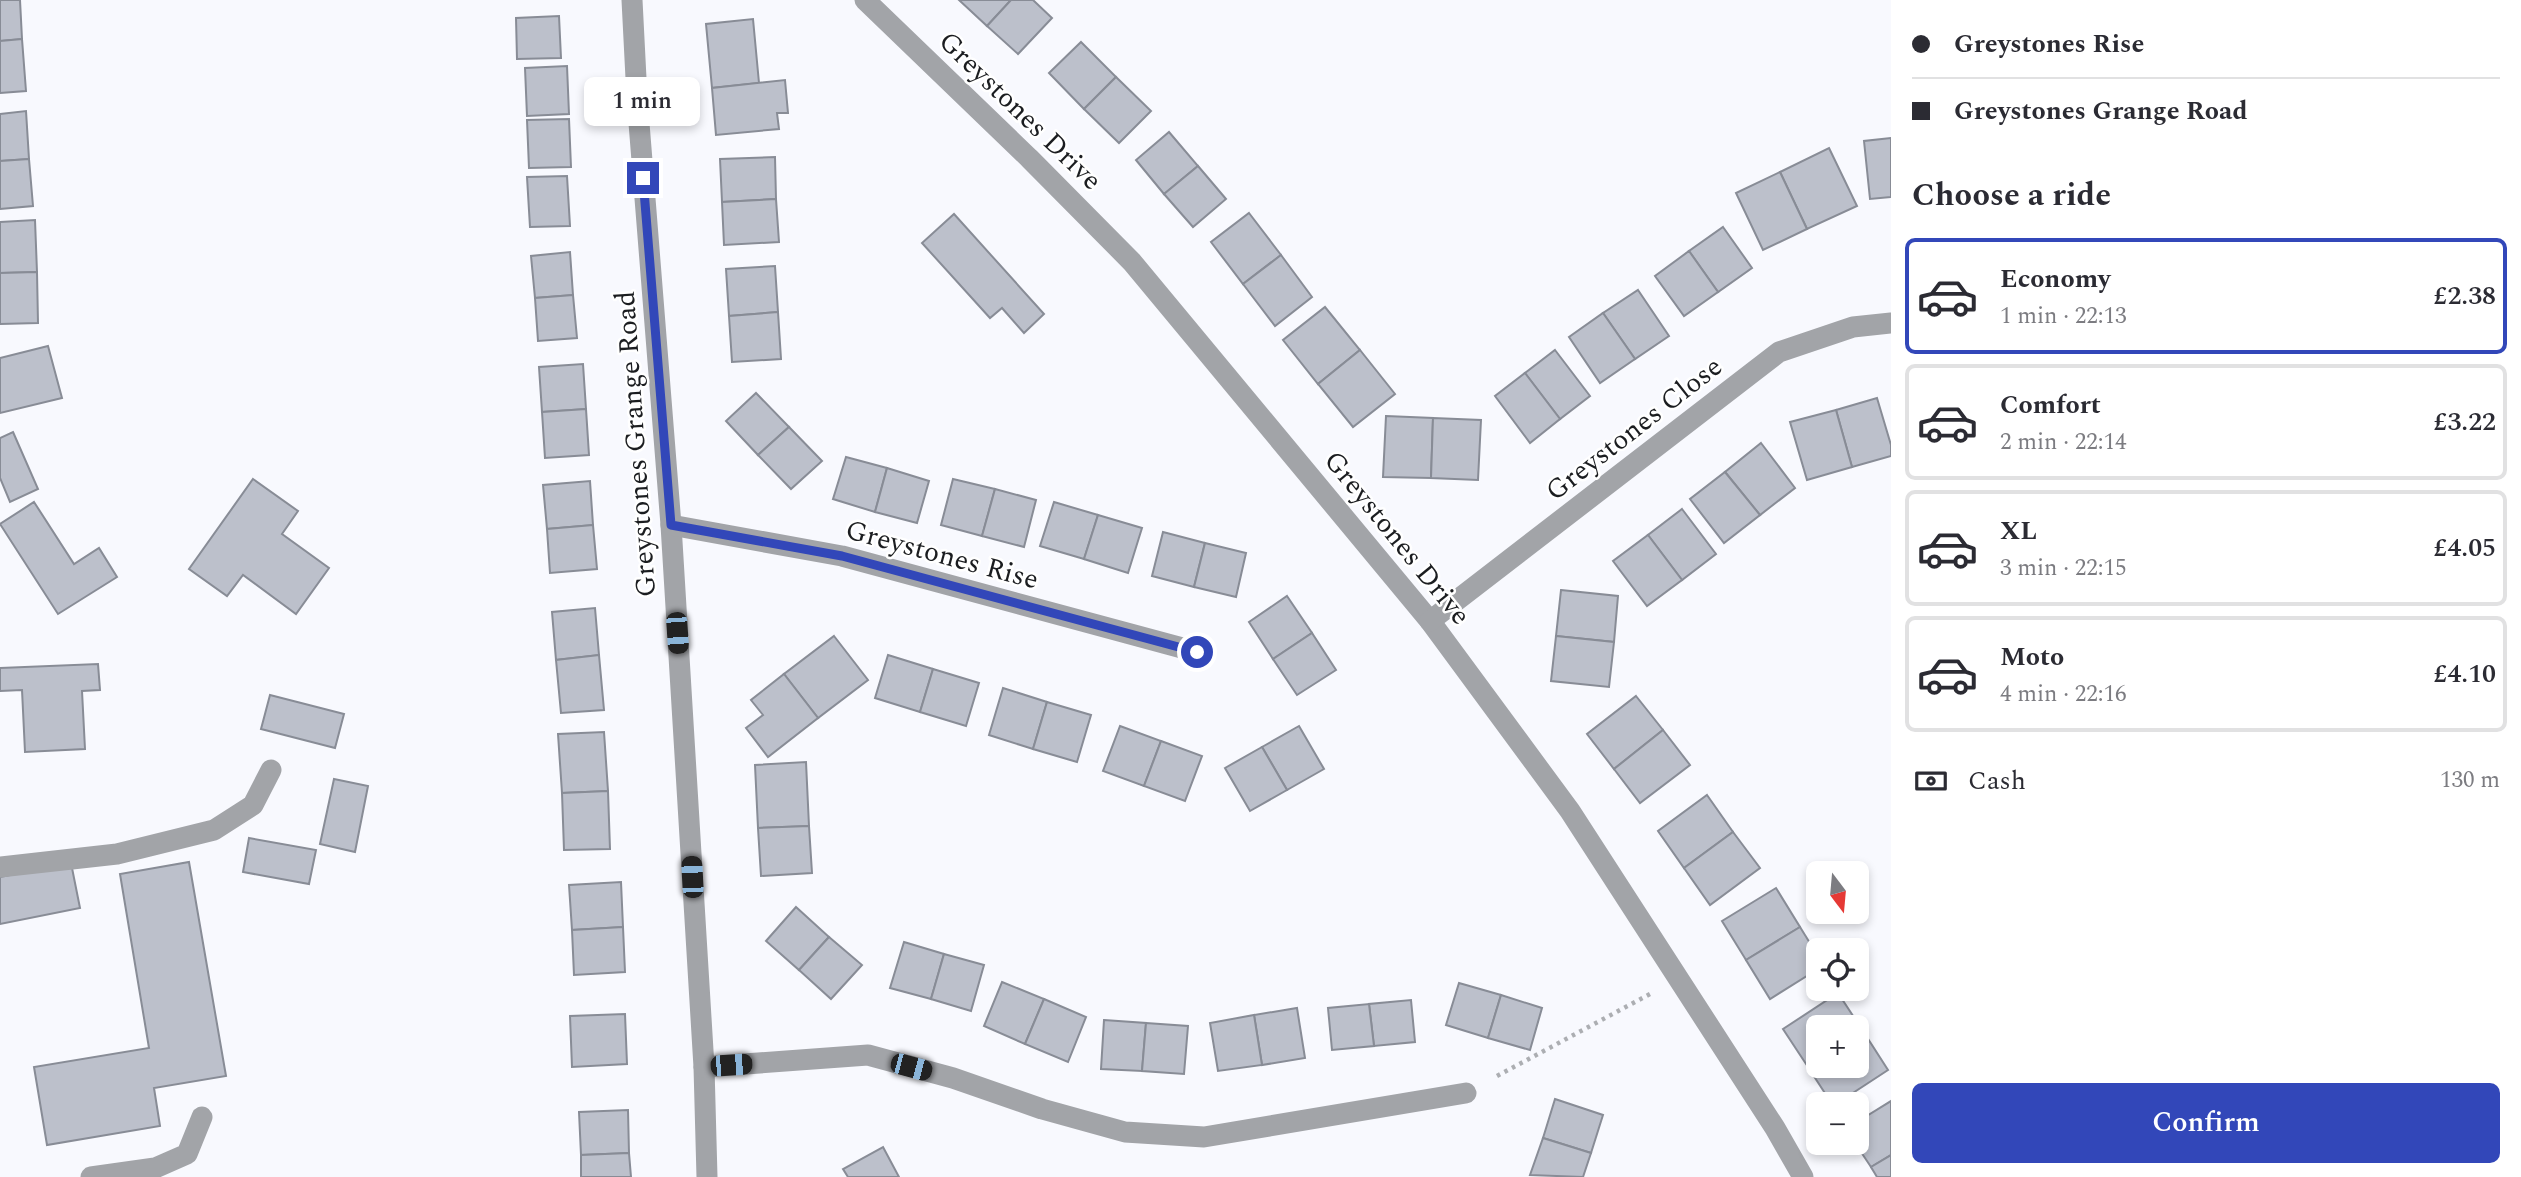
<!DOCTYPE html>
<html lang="en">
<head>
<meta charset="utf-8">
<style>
  :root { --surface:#fff; --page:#f7f7f7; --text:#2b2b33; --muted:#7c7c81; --line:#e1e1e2; --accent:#3247b9 }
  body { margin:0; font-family:Spectral,serif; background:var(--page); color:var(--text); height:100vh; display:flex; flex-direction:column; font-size:26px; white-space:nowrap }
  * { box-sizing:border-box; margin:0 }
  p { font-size:23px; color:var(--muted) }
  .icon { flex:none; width:38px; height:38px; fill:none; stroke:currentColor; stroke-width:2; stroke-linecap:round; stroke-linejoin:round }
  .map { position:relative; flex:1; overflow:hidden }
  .sheet { display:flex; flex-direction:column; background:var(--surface); width:630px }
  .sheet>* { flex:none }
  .guide { display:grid; align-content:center; height:154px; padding:0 21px; background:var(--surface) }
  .needle { width:46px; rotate:164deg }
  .tools { position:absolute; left:1806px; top:861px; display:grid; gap:14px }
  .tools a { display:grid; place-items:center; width:63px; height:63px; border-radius:10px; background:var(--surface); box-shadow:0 4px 10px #0003; font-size:35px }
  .end { position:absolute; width:32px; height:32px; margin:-16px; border:9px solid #3247b9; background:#fff; box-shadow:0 0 0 4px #fff }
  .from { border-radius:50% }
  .bubble { position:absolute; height:49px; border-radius:10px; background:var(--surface); box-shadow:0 4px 10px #0003; font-size:23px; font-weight:600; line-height:49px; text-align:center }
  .car { position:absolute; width:21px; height:42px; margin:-21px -10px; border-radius:9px; box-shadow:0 0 5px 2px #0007; background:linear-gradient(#222 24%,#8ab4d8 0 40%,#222 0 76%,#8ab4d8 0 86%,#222 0) }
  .guide b { display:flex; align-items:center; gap:24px; height:66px; font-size:26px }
  .guide b+b { border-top:2px solid var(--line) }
  .guide i { width:18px; height:18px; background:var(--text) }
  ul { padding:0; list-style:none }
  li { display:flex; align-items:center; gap:21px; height:116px; margin:0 14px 10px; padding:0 7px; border:4px solid var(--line); border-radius:10px }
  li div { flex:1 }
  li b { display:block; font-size:26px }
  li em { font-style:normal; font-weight:600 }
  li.current { border-color:var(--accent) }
  li>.icon { width:63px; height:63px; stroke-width:1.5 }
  h2 { padding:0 21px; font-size:32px; line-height:84px }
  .pay { display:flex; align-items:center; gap:18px; height:77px; padding:0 21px; font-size:26px }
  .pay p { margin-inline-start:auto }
  .button { display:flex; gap:14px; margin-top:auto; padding:14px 21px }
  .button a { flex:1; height:80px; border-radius:10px; background:var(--accent); color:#fff; font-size:28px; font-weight:600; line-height:80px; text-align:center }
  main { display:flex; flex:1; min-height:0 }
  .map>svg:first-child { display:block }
  .building { fill:#bcc0cb; stroke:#888c96; stroke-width:2 }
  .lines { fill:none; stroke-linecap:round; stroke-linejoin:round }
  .path { stroke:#acaeb2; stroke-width:4.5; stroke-dasharray:3.5 5; stroke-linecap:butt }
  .lane { stroke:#a2a4a8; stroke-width:21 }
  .street { stroke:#a2a4a8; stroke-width:21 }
  .route { stroke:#3247b9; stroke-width:9 }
  .labels { text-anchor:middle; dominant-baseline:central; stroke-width:5; stroke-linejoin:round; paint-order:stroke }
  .street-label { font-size:28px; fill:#1b1d20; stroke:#fff }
</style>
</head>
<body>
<main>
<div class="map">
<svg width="1891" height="1177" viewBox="0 0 1891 1177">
  <rect width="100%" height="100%" fill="#f8f9fe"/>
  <g class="building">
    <polygon points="0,0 20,0 22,39 0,41"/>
    <polygon points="959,0 1011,0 987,26"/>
    <polygon points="1011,0 1033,0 1052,18 1018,54 987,26"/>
    <polygon points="559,16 561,58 517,59 516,18"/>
    <polygon points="753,19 759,83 712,88 706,24"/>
    <polygon points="22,39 26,91 0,93 0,41"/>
    <polygon points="1081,42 1116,77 1084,109 1049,73"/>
    <polygon points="567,66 569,114 527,116 525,68"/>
    <polygon points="1116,77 1151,111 1119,143 1084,109"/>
    <polygon points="785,80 788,113 777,113 779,129 716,135 712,88"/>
    <polygon points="26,111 29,159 0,161 0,114"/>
    <polygon points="569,119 571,167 529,168 527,120"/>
    <polygon points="1169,132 1198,166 1164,194 1136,160"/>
    <polygon points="1891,138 1891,197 1870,199 1864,141"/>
    <polygon points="1829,148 1857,206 1807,229 1780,172"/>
    <polygon points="775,157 776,199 722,202 720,159"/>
    <polygon points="29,159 33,206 0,209 0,161"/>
    <polygon points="1198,166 1226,199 1193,227 1164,194"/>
    <polygon points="1780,172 1807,229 1763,250 1736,193"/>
    <polygon points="567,176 570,226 530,227 527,177"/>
    <polygon points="776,199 779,242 724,245 722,202"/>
    <polygon points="1249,213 1281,255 1243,284 1211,242"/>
    <polygon points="954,214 1044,314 1024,333 1002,308 990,318 922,243"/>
    <polygon points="35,220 37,272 0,273 0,222"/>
    <polygon points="1723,227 1752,268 1718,292 1689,251"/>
    <polygon points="1689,251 1718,292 1684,316 1655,276"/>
    <polygon points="570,252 573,295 535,298 531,256"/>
    <polygon points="1281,255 1312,297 1275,326 1243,284"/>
    <polygon points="775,266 778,312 729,316 726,269"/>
    <polygon points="37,272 38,323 0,324 0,273"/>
    <polygon points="1638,290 1669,336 1635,359 1603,313"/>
    <polygon points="573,295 577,338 538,341 535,298"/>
    <polygon points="1325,307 1360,350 1318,384 1283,340"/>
    <polygon points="778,312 781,359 732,362 729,316"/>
    <polygon points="1603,313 1635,359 1600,383 1569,337"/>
    <polygon points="48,346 62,398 0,413 0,358"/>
    <polygon points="1360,350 1395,394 1353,427 1318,384"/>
    <polygon points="1555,350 1590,396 1560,419 1525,373"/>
    <polygon points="583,364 586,409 542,412 539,367"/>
    <polygon points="1525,373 1560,419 1530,443 1495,396"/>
    <polygon points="756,393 789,427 758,455 726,421"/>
    <polygon points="1877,398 1891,445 1891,456 1852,467 1836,410"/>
    <polygon points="586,409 589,455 545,458 542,412"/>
    <polygon points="1836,410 1852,467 1807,480 1790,422"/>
    <polygon points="1386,416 1433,418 1431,478 1383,477"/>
    <polygon points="1433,418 1481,420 1478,480 1431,478"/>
    <polygon points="789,427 822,461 791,489 758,455"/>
    <polygon points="13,432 38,489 10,502 0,478 0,438"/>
    <polygon points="1761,443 1795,488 1760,515 1725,472"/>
    <polygon points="846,457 887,468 875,512 833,499"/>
    <polygon points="887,468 929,481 917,523 875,512"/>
    <polygon points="1725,472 1760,515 1724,543 1690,499"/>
    <polygon points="253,479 298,511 282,534 329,568 296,614 243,575 227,596 189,569"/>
    <polygon points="953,479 995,489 982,536 941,525"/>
    <polygon points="590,481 593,525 547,529 543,485"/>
    <polygon points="995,489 1036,500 1024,547 982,536"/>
    <polygon points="34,502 74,564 99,548 117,577 58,614 0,524"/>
    <polygon points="1054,502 1098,515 1084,559 1040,546"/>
    <polygon points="1682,509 1716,554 1682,580 1648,535"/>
    <polygon points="1098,515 1142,528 1128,573 1084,559"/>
    <polygon points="593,525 597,569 550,573 547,529"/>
    <polygon points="1163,532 1205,543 1194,587 1152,576"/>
    <polygon points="1648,535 1682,580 1647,606 1613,561"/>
    <polygon points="1205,543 1246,553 1236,597 1194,587"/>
    <polygon points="1561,590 1618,596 1614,642 1556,636"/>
    <polygon points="1287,596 1312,633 1273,659 1249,622"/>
    <polygon points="595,608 599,655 556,660 552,612"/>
    <polygon points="1312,633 1336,670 1297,695 1273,659"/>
    <polygon points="834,636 868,680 818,718 784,674"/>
    <polygon points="1556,636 1614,642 1609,687 1551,681"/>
    <polygon points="599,655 604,710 561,713 556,660"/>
    <polygon points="888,655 933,669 920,712 875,698"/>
    <polygon points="98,664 100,690 82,691 85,749 25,752 22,690 0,691 0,668"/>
    <polygon points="933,669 979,683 966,726 920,712"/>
    <polygon points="784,674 818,718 768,757 746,728 763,715 751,700"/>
    <polygon points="1003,688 1047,702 1033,749 989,735"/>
    <polygon points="270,695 344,714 335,748 261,729"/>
    <polygon points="1636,696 1663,730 1614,769 1587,734"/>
    <polygon points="1047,702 1091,715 1077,762 1033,749"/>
    <polygon points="1120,726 1161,741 1144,786 1103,771"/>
    <polygon points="1299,726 1324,769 1287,790 1262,747"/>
    <polygon points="1663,730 1690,765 1640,803 1614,769"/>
    <polygon points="604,732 608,791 562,793 558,734"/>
    <polygon points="1161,741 1202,756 1185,801 1144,786"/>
    <polygon points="1262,747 1287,790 1250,811 1225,768"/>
    <polygon points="806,762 809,826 758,828 755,765"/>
    <polygon points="334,779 368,786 355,852 320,844"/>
    <polygon points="608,791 610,849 564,850 562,793"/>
    <polygon points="1707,795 1733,832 1684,868 1658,831"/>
    <polygon points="809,826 812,873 761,876 758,828"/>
    <polygon points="1733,832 1760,868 1710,905 1684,868"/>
    <polygon points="249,838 316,850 309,884 243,872"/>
    <polygon points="189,862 226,1076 154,1088 160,1126 47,1145 34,1067 149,1048 120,874"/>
    <polygon points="71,863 80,908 0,924 0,877"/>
    <polygon points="621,882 623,927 572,930 569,885"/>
    <polygon points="1776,888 1800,927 1746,960 1722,921"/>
    <polygon points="796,907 829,937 799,970 766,941"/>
    <polygon points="623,927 625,972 574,975 572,930"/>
    <polygon points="1800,927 1818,956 1818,969 1770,999 1746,960"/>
    <polygon points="829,937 862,965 831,999 799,970"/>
    <polygon points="904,942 944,954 931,999 890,988"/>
    <polygon points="944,954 984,965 971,1011 931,999"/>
    <polygon points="1002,982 1044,999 1025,1044 984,1026"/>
    <polygon points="1459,983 1501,995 1488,1038 1446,1025"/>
    <polygon points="1838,993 1863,1031 1857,1035 1857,1027 1818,1027 1818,1061 1808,1067 1783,1029"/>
    <polygon points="1501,995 1542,1008 1530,1050 1488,1038"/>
    <polygon points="1044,999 1086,1017 1068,1062 1025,1044"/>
    <polygon points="1411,1000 1415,1042 1374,1046 1369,1004"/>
    <polygon points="1369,1004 1374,1046 1332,1050 1328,1008"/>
    <polygon points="1297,1008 1305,1058 1262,1065 1254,1015"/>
    <polygon points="625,1014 627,1064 572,1067 570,1016"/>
    <polygon points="1254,1015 1262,1065 1218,1071 1210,1023"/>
    <polygon points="1104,1020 1146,1023 1142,1071 1101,1069"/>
    <polygon points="1146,1023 1188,1026 1184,1074 1142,1071"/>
    <polygon points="1863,1031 1888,1070 1836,1104 1832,1104 1808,1067 1818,1061 1818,1066 1857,1066 1857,1035"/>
    <polygon points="1555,1099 1603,1115 1591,1153 1543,1138"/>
    <polygon points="1891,1101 1891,1155 1871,1167 1855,1143 1857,1122"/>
    <polygon points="628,1110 629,1153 581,1155 579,1112"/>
    <polygon points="1543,1138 1591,1153 1583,1177 1530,1175"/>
    <polygon points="883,1147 899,1177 848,1177 843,1169"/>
    <polygon points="629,1153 631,1177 581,1177 581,1155"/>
    <polygon points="1891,1155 1891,1177 1877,1177 1871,1167"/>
  </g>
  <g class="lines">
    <polyline class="path" points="1497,1076 1650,994"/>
    <g class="lane">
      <polyline points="0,867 117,854 214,830 253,805 271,770"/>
      <polyline points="91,1177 155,1168 187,1154 202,1117"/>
    </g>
    <g class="street">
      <polyline points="632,0 637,98 671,525 704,1067 707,1177"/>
      <polyline points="865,0 1029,158 1132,262 1430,621 1570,811 1775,1128 1803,1177"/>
      <polyline points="671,525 842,556 1197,652"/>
      <polyline points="1430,621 1779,352 1853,327 1891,323"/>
      <polyline points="704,1067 868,1055 953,1078 1042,1109 1125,1132 1204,1137 1466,1093"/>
    </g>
  </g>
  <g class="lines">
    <polyline class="route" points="643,178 671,525 842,556 1197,652"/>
  </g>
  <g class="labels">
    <g class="street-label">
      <text transform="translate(1020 111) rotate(44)">Greystones Drive</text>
      <text transform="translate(1634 429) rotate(-38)">Greystones Close</text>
      <text transform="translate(636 444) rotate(-94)">Greystones Grange Road</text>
      <text transform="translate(1397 538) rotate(51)">Greystones Drive</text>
      <text transform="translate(942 555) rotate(15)">Greystones Rise</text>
    </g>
  </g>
</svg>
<div class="tools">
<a><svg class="needle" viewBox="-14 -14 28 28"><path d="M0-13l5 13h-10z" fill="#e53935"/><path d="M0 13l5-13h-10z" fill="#7c7c81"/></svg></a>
<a><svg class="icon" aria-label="locate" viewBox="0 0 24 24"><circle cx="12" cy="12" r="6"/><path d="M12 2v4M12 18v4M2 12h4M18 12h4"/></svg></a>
<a>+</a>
<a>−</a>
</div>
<i class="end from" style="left:1197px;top:652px"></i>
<i class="end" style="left:643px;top:178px"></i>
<div class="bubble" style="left:584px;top:77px;width:116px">1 min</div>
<i class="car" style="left:677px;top:633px;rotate:176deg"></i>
<i class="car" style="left:692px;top:877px;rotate:357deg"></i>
<i class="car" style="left:731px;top:1065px;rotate:86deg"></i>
<i class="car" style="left:911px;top:1067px;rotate:105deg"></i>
</div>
<section class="sheet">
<div class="guide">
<b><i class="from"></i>Greystones Rise</b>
<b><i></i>Greystones Grange Road</b>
</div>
<h2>Choose a ride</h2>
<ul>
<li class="current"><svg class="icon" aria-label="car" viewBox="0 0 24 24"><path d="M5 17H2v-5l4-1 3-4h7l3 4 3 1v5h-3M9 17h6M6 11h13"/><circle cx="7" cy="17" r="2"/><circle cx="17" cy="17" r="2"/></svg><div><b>Economy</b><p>1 min · 22:13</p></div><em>£2.38</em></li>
<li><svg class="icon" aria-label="car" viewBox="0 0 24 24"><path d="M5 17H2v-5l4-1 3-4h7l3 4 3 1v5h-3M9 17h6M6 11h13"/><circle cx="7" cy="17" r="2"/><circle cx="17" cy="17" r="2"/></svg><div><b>Comfort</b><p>2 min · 22:14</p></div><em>£3.22</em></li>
<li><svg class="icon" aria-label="car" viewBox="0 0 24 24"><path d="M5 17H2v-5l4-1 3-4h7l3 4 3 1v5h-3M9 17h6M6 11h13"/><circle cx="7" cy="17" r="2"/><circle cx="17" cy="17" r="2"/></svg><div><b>XL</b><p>3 min · 22:15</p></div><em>£4.05</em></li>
<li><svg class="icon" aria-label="car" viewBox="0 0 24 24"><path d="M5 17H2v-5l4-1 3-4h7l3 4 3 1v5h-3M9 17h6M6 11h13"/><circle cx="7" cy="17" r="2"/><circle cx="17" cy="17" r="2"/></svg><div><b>Moto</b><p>4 min · 22:16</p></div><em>£4.10</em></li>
</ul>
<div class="pay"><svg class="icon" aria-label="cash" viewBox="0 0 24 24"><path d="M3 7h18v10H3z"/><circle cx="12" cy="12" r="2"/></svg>Cash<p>130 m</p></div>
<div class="button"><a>Confirm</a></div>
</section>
</main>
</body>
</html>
